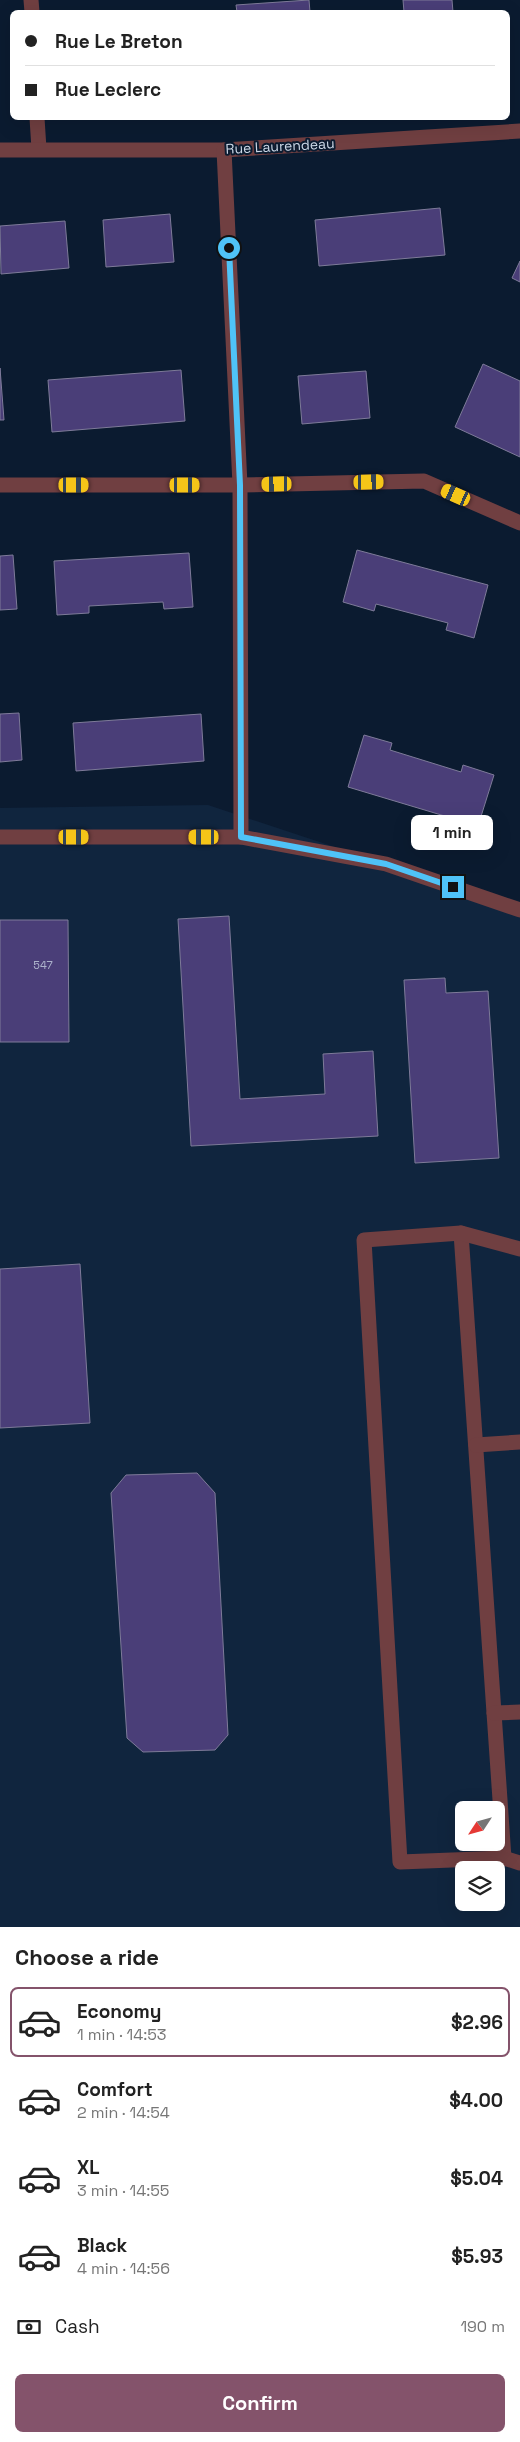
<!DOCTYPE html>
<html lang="en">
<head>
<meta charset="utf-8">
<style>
  :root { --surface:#fff; --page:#f2f2f2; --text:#222; --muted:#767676; --line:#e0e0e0; --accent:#84536b }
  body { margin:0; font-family:"Space Grotesk",sans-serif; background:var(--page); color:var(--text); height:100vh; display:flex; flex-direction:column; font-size:19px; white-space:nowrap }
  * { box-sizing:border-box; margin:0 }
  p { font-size:16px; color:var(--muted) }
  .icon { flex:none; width:28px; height:28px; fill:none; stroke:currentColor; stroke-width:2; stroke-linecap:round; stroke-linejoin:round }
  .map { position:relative; height:1927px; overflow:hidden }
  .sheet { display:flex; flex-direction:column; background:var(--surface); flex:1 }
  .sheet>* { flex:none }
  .top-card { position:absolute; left:10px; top:10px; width:500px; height:110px; border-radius:8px; box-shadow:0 5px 20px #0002; display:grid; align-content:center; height:110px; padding:0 15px; background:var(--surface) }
  .needle { width:32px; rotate:234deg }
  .fabs { position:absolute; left:455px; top:1801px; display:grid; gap:10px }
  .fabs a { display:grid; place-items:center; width:50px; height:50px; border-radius:8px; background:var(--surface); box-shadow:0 5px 20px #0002; font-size:25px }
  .end { position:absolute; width:22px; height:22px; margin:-11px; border:6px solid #4fc3f7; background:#111; box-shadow:0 0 0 2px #111 }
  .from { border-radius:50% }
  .bubble { position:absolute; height:35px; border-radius:8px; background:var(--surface); box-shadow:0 5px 20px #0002; font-size:16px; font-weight:700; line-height:35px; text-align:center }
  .car { position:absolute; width:15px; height:30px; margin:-15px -8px; border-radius:6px; box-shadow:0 0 4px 1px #0007; background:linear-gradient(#f5c518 24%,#345 0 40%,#f5c518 0 76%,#345 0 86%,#f5c518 0) }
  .top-card b { display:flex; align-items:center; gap:18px; height:48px; font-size:19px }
  .top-card b+b { border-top:1px solid var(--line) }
  .top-card i { width:12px; height:12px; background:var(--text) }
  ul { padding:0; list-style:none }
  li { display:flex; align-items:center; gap:15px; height:70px; margin:0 10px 8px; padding:0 5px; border:2px solid transparent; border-radius:8px }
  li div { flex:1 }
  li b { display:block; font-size:19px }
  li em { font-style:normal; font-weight:700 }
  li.on { border-color:var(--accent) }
  li>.icon { width:45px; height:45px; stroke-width:1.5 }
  h2 { padding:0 15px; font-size:22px; line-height:60px }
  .pay { display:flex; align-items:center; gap:12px; height:55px; padding:0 15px; font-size:19px }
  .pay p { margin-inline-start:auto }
  .action { display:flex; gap:10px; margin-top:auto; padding:10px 15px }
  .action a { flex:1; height:58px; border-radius:8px; background:var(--accent); color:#fff; font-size:20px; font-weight:700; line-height:58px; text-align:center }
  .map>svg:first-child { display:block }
  .built { fill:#10253e; fill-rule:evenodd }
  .building { fill:#4a3e78; stroke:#7e7b99 }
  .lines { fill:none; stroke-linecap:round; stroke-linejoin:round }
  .minor { stroke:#703f41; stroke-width:15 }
  .route { stroke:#4fc3f7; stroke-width:6 }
  .labels { text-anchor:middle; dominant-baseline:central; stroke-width:4; stroke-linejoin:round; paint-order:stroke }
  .number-label { font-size:11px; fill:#acb2cb }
  .street-label { font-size:14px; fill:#cdd8e7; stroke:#0b1b30 }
</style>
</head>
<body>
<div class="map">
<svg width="520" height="1927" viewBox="0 0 520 1927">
  <rect width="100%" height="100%" fill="#0b1b30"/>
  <path class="built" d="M208,805L386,864L520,917V1927H0V808ZM464,1810H496V1842H464ZM464,1870H496V1902H464Z"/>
  <g class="building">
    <polygon points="309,0 310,12 237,12 236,5"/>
    <polygon points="403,0 452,0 453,12 404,12"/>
    <polygon points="440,208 445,255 319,266 315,220"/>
    <polygon points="170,214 174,262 106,267 103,220"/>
    <polygon points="65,221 69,268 1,274 0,226"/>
    <polygon points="520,261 520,282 512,278"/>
    <polygon points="483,364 520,381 520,457 455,427"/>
    <polygon points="0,368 4,420 0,420"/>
    <polygon points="181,370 185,421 52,432 48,380"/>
    <polygon points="366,371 370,418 302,424 298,376"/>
    <polygon points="357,550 488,585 474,638 446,630 448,623 376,604 374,611 343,602"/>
    <polygon points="189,553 193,607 164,609 163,602 89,606 89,613 57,615 54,561"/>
    <polygon points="13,555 17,609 0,610 0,556"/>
    <polygon points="19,713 22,760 0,762 0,714"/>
    <polygon points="201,714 204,761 76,771 73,723"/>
    <polygon points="364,735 392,743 390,750 461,772 463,765 494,775 478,826 348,787"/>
    <polygon points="229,916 240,1099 325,1094 323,1054 373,1051 378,1136 191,1146 178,919"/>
    <polygon points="0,920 68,920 69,1042 0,1042"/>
    <polygon points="445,978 446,993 488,991 499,1158 415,1163 404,980"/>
    <polygon points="80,1264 90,1423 0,1428 0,1269"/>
    <polygon points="197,1473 215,1493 228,1735 215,1750 143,1752 127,1738 111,1493 126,1475"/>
  </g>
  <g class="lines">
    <g class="minor">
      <polyline points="31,0 32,12"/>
      <polyline points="37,118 39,149"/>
      <polyline points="0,150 224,150 520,131"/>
      <polyline points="224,150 240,485 241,837"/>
      <polyline points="0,485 240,485 424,481 520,523"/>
      <polyline points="0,837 241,837 386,864 520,910"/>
      <polyline points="461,1233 504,1858"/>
      <polyline points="520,1249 461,1233 364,1240 400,1862 504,1858 520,1863"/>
      <polyline points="476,1445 520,1442"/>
      <polyline points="494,1713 520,1712"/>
    </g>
  </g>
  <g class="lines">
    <polyline class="route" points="229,248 240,485 241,837 386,864 453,887"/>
  </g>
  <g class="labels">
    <g class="number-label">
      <text x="43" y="965">547</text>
    </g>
    <g class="street-label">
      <text transform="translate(280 146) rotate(-3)">Rue Laurendeau</text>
    </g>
  </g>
</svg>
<div class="fabs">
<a><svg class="needle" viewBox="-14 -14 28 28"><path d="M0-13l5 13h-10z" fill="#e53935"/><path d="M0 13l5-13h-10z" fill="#767676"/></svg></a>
<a><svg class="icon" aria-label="layers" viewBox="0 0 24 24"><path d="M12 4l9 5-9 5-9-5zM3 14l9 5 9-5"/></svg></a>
</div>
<i class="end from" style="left:229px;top:248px"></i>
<i class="end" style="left:453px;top:887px"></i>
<div class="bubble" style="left:411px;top:815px;width:82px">1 min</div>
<i class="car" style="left:369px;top:482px;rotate:89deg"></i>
<i class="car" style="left:277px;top:484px;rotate:269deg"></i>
<i class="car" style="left:74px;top:485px;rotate:90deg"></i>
<i class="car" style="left:185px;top:485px;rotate:90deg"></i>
<i class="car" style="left:456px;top:495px;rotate:294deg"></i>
<i class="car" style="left:74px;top:837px;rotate:90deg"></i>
<i class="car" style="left:204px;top:837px;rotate:270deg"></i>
<div class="top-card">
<b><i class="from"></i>Rue Le Breton</b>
<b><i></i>Rue Leclerc</b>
</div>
</div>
<section class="sheet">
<h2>Choose a ride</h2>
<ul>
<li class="on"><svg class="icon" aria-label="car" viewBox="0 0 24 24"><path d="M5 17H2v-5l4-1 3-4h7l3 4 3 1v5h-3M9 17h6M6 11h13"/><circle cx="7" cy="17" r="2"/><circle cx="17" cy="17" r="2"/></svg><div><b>Economy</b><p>1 min · 14:53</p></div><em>$2.96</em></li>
<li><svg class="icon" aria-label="car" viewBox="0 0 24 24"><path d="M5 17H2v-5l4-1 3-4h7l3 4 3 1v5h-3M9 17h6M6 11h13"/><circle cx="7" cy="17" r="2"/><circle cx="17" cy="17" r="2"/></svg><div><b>Comfort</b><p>2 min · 14:54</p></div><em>$4.00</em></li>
<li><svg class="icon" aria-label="car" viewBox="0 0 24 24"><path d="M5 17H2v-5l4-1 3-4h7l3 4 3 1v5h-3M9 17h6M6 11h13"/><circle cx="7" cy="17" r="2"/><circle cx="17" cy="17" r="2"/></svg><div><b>XL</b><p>3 min · 14:55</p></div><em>$5.04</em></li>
<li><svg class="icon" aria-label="car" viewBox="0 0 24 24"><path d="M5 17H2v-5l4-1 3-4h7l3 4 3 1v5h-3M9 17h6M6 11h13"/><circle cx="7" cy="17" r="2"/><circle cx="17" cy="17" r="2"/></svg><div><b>Black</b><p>4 min · 14:56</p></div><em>$5.93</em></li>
</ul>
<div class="pay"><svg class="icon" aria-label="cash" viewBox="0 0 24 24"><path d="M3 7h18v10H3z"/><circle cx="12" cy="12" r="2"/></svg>Cash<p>190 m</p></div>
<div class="action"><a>Confirm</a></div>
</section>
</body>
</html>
